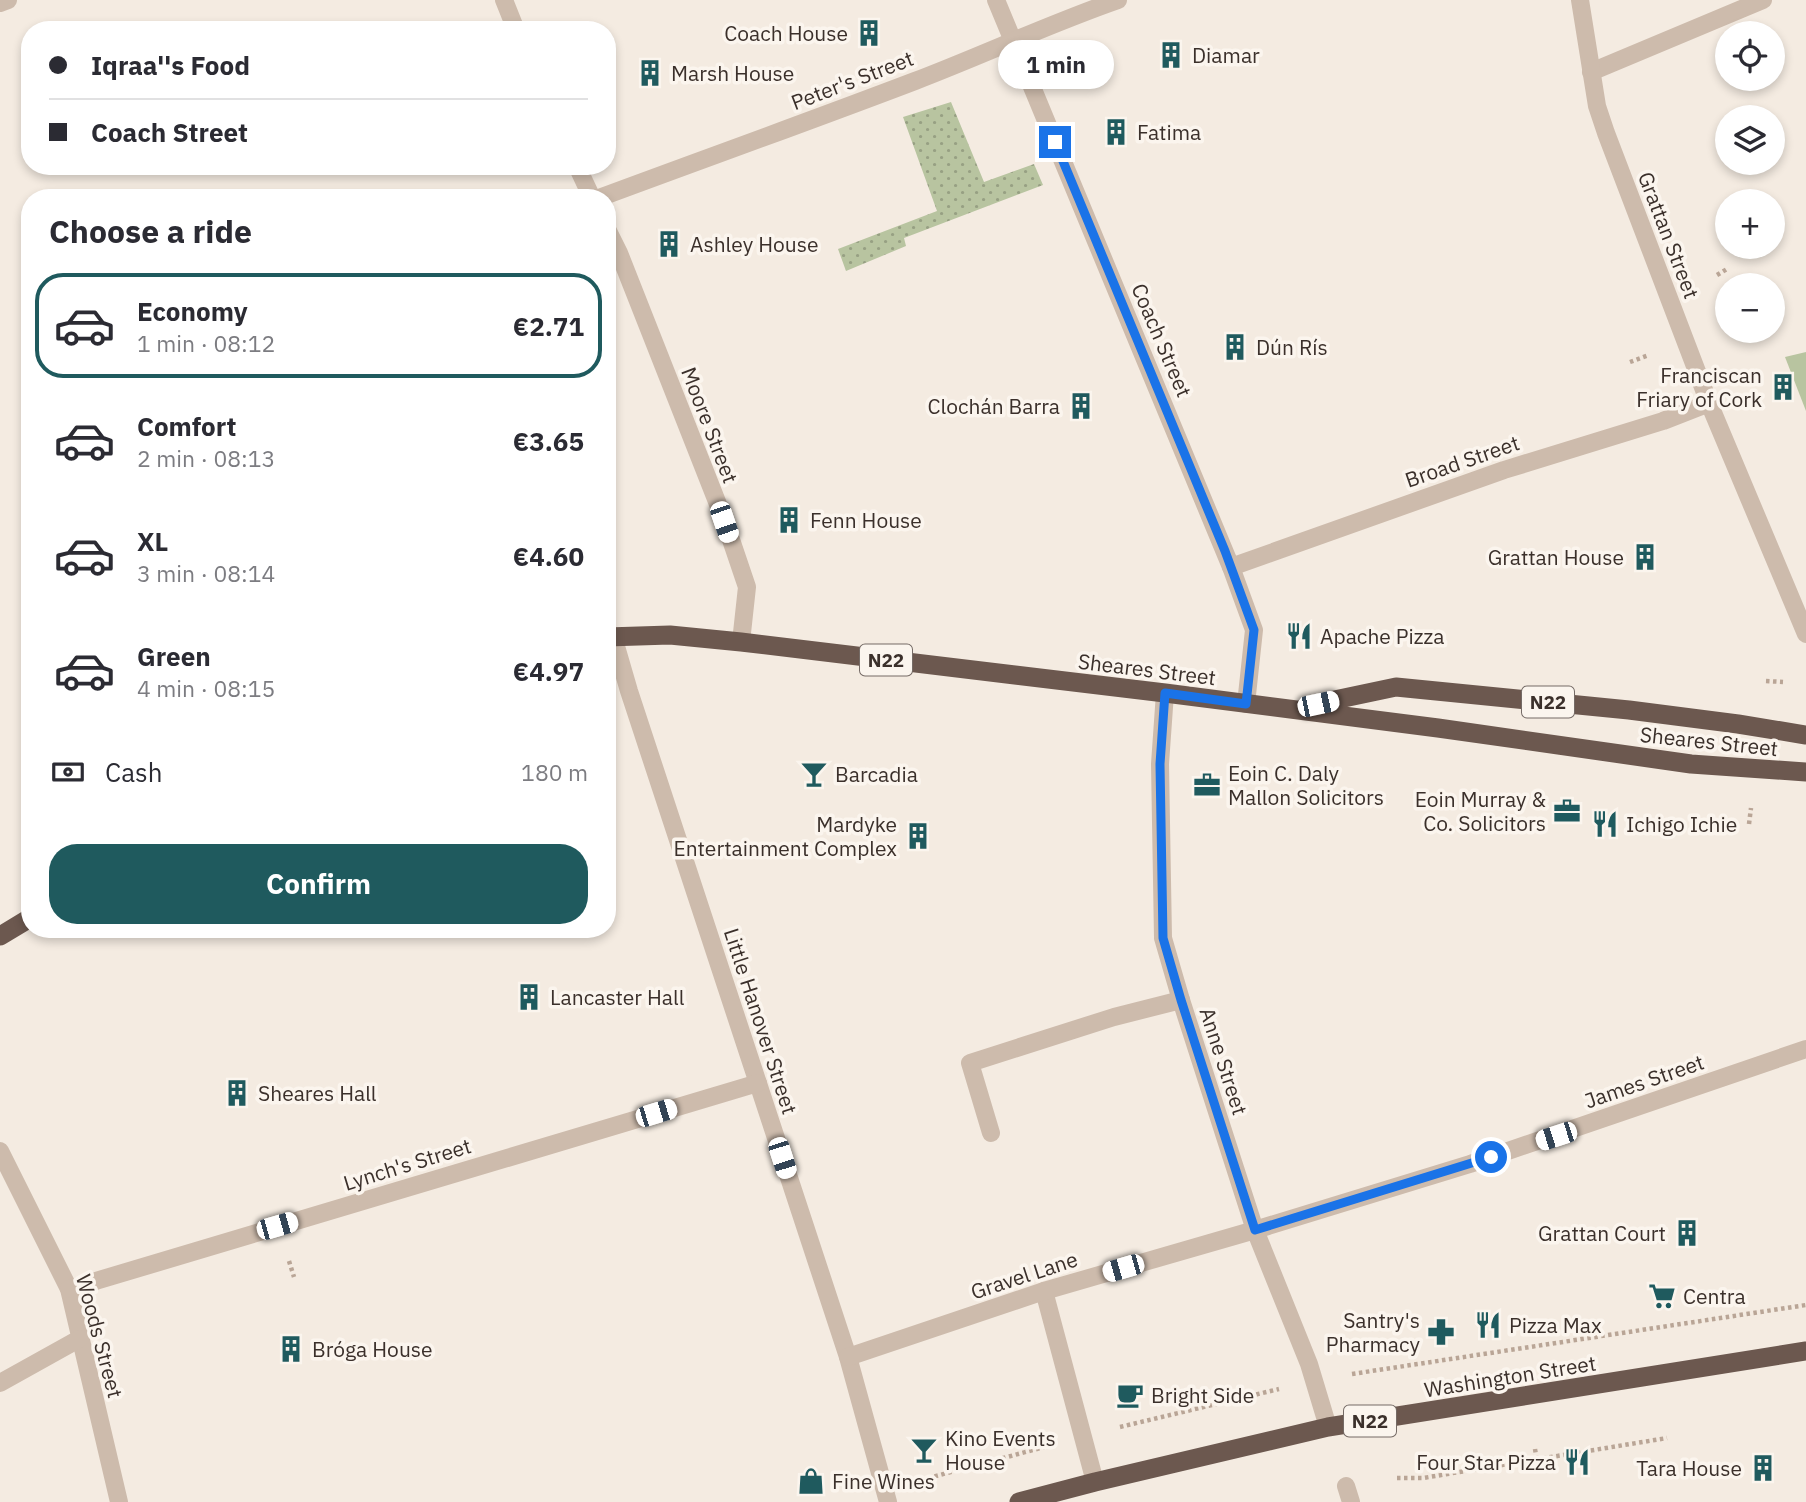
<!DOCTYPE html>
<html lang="en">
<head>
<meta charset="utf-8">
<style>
  :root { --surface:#fff; --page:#f2f2f3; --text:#2b2b33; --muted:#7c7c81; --line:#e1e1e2; --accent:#1f5a5e }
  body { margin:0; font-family:"IBM Plex Sans",sans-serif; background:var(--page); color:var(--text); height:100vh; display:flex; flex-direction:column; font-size:26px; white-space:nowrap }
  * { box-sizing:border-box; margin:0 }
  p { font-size:23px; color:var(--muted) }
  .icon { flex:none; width:38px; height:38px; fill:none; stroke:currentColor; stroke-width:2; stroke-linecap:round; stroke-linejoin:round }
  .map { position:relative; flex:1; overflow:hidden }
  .side { position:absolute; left:21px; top:189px; width:595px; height:749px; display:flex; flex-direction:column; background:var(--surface); border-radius:28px; box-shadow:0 4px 10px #0003 }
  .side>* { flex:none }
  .banner { position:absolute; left:21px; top:21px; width:595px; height:154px; border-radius:28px; box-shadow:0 4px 10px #0003; display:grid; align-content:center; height:154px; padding:0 28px; background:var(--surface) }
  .fabs { position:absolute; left:1715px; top:21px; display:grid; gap:14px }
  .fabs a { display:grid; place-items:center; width:70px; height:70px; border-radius:50%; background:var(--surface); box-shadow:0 4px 10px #0003; font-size:35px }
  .end { position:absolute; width:32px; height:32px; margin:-16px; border:9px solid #1a73e8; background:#fff; box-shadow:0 0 0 4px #fff }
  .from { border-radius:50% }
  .bubble { position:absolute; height:49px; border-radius:24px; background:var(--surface); box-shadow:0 4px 10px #0003; font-size:23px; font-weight:800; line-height:49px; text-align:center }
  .car { position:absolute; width:21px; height:42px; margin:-21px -10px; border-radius:9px; box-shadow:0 0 5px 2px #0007; background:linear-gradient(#fff 24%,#345 0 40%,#fff 0 76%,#345 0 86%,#fff 0) }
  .banner b { display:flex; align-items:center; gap:24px; height:66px; font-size:26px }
  .banner b+b { border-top:2px solid var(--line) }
  .banner i { width:18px; height:18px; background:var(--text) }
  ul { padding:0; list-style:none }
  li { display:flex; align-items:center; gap:21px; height:105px; margin:0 14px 10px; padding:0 14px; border:4px solid transparent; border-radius:28px }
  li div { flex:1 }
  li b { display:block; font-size:26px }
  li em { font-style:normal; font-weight:800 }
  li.current { border-color:var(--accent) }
  li>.icon { width:63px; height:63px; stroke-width:1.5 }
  h2 { padding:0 28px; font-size:32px; line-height:84px }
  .pay { display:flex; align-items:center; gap:18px; height:77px; padding:0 28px; font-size:26px }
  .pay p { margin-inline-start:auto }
  .action { display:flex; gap:14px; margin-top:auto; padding:14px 28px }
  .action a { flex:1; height:80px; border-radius:28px; background:var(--accent); color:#fff; font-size:28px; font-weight:800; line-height:80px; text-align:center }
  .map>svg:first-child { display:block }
  .grass { fill:url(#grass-dots) }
  .garden { fill:#b8c4a0 }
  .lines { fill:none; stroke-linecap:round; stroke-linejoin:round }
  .path { stroke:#b9a596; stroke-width:4.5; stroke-dasharray:3.5 3.5; stroke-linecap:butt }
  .service { stroke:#cdbbac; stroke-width:18 }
  .pedestrian { stroke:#cdbbac; stroke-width:18 }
  .minor { stroke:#cdbbac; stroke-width:18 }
  .tertiary { stroke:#cdbbac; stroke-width:18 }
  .trunk { stroke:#6c584f; stroke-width:19 }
  .route { stroke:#1a73e8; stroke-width:9 }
  .labels { text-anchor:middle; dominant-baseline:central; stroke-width:7; stroke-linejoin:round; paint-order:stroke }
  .shield { fill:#fbf5ee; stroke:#756b66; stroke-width:2 }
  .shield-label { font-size:19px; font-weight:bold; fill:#3b302b }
  .poi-label { font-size:21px; fill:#3b302b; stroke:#fbf5ee; text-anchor:start }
  .street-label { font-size:21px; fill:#3b302b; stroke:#fbf5ee }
</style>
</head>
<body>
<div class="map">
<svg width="1806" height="1502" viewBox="0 0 1806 1502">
  <defs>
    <pattern id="grass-dots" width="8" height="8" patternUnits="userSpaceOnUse" patternTransform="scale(1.75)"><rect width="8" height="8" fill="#b8c4a0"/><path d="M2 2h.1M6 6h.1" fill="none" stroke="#97a083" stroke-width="1.8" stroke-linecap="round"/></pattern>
  </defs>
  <rect width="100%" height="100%" fill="#f4ebe1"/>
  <polygon class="grass" points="951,102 984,182 1034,164 1043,185 904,238 906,246 846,271 838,249 937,211 903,117"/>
  <polygon class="garden" points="1806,352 1806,411 1785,357"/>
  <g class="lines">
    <g class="path">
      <polyline points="1717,275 1727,269"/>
      <polyline points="1630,362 1649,355"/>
      <polyline points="1766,681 1783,682"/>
      <polyline points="1749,824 1751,808"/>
      <polyline points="289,1261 294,1277"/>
      <polyline points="1352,1374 1806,1305"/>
      <polyline points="1120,1427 1279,1389"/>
      <polyline points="1535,1449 1537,1461"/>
      <polyline points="1397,1478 1423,1478 1667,1438"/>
      <polyline points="921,1480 1048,1446"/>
    </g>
    <polyline class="service" points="1591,72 1763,0"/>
    <polyline class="pedestrian" points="1346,1486 1351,1502"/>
    <g class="minor">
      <polyline points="504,0 516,30"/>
      <polyline points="996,0 1231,567 1254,630 1246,704"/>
      <polyline points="577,166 592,198"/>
      <path d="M599,198C704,159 810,121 915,81C983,55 1049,24 1118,0"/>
      <polyline points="607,229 619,253 725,522 747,587 741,642"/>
      <polyline points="1231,567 1504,470 1663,421 1709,403"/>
      <polyline points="613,636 629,691 848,1357 888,1502"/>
      <polyline points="1165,693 1160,764 1163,938 1181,1000 1255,1230 1309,1364 1328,1427"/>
      <polyline points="991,1133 970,1063 1114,1017 1181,1000"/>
      <polyline points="0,1151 69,1289 119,1502"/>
      <polyline points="69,1289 758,1083"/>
      <polyline points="1044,1291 1095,1482"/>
      <polyline points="848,1357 1044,1291 1255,1230 1470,1164 1806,1049"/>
      <polyline points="0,1383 79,1339"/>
    </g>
    <g class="tertiary">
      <polyline points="1580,0 1597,106 1606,133 1709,403 1806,634"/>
      <polyline points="0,3 8,0"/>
    </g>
    <g class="trunk">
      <polyline points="607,637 670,635 741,642 1165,693 1438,728 1691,764 1806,772"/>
      <polyline points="1306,706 1396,687 1629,710 1738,724 1806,735"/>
      <polyline points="0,936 30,918"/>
      <polyline points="1019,1502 1095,1482 1328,1427 1806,1351"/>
    </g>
  </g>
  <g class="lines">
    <polyline class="route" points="1055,142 1225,551 1254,630 1246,704 1165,693 1160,764 1163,938 1181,1000 1255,1230 1491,1157"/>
  </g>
  <defs>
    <symbol id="building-bare" viewBox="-9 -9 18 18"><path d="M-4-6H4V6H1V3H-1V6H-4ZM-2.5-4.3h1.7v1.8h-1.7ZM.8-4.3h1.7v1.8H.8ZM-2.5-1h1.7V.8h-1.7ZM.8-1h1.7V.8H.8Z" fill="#1f5a5e" stroke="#fbf5ee" stroke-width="2.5" paint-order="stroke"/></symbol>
    <symbol id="restaurant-bare" viewBox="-9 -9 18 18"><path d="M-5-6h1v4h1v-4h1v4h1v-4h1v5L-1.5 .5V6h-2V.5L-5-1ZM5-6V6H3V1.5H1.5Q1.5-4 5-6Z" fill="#1f5a5e" stroke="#fbf5ee" stroke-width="2.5" paint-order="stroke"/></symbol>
    <symbol id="bar-bare" viewBox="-9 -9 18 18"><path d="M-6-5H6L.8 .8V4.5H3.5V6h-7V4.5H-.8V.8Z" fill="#1f5a5e" stroke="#fbf5ee" stroke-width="2.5" paint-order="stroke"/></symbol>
    <symbol id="office-bare" viewBox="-9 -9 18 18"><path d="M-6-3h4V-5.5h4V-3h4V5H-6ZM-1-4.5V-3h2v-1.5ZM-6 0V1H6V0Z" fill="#1f5a5e" stroke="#fbf5ee" stroke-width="2.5" paint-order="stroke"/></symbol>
    <symbol id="supermarket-bare" viewBox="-9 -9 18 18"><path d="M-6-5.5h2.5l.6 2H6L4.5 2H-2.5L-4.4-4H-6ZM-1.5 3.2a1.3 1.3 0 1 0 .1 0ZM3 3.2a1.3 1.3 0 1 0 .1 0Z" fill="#1f5a5e" stroke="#fbf5ee" stroke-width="2.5" paint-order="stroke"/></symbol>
    <symbol id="pharmacy-bare" viewBox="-9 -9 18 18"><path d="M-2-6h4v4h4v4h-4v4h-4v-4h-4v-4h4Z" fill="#1f5a5e" stroke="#fbf5ee" stroke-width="2.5" paint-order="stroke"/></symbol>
    <symbol id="cafe-bare" viewBox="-9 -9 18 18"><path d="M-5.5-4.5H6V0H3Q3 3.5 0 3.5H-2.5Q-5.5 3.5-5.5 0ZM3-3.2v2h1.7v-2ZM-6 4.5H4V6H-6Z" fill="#1f5a5e" stroke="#fbf5ee" stroke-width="2.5" paint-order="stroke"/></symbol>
    <symbol id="shop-bare" viewBox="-9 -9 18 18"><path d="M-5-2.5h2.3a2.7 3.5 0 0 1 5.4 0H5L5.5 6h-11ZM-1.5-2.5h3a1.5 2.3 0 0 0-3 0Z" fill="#1f5a5e" stroke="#fbf5ee" stroke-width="2.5" paint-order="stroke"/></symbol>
  </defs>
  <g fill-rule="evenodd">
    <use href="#building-bare" x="850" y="14" width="38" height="38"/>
    <use href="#building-bare" x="1152" y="36" width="38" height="38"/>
    <use href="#building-bare" x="631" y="54" width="38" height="38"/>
    <use href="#building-bare" x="1097" y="113" width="38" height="38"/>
    <use href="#building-bare" x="650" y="225" width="38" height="38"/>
    <use href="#building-bare" x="1216" y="328" width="38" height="38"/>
    <use href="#building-bare" x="1764" y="368" width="38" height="38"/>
    <use href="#building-bare" x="1062" y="387" width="38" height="38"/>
    <use href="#building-bare" x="770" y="501" width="38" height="38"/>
    <use href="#building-bare" x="1626" y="538" width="38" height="38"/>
    <use href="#restaurant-bare" x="1280" y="617" width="38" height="38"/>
    <use href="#bar-bare" x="795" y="755" width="38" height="38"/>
    <use href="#office-bare" x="1188" y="766" width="38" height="38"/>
    <use href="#office-bare" x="1548" y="792" width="38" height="38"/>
    <use href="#restaurant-bare" x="1586" y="805" width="38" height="38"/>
    <use href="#building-bare" x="899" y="817" width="38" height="38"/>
    <use href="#building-bare" x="510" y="978" width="38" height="38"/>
    <use href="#building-bare" x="218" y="1074" width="38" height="38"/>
    <use href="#building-bare" x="1668" y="1214" width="38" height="38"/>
    <use href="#supermarket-bare" x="1643" y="1277" width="38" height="38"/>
    <use href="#restaurant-bare" x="1469" y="1306" width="38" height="38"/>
    <use href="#pharmacy-bare" x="1422" y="1313" width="38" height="38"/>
    <use href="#building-bare" x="272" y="1330" width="38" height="38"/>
    <use href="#cafe-bare" x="1111" y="1376" width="38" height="38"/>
    <use href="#bar-bare" x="905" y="1431" width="38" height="38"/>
    <use href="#restaurant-bare" x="1558" y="1443" width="38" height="38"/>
    <use href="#building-bare" x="1744" y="1449" width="38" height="38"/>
    <use href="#shop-bare" x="792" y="1462" width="38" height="38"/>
  </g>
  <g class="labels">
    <g class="shield">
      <rect x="860" y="644.5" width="52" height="31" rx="5"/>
      <rect x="1522" y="686.5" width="52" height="31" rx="5"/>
      <rect x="1344" y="1405.5" width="52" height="31" rx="5"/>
    </g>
    <g class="shield-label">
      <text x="886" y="660">N22</text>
      <text x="1548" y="702">N22</text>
      <text x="1370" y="1421">N22</text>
    </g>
    <g class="poi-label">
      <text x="848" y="33" text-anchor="end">Coach House</text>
      <text x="1192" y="55">Diamar</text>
      <text x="671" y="73">Marsh House</text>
      <text x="1137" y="132">Fatima</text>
      <text x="690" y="244">Ashley House</text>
      <text x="1256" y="347">Dún Rís</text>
      <text x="1762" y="375" text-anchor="end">Franciscan<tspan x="1762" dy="24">Friary of Cork</tspan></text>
      <text x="1060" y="406" text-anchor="end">Clochán Barra</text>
      <text x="810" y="520">Fenn House</text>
      <text x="1624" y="557" text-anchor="end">Grattan House</text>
      <text x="1320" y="636">Apache Pizza</text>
      <text x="1228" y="773">Eoin C. Daly<tspan x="1228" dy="24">Mallon Solicitors</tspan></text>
      <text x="835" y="774">Barcadia</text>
      <text x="1546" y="799" text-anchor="end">Eoin Murray &amp;<tspan x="1546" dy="24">Co. Solicitors</tspan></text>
      <text x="897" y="824" text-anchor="end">Mardyke<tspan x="897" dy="24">Entertainment Complex</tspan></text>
      <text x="1626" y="824">Ichigo Ichie</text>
      <text x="550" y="997">Lancaster Hall</text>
      <text x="258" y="1093">Sheares Hall</text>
      <text x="1666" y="1233" text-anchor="end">Grattan Court</text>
      <text x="1683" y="1296">Centra</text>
      <text x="1420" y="1320" text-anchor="end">Santry's<tspan x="1420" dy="24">Pharmacy</tspan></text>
      <text x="1509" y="1325">Pizza Max</text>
      <text x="312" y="1349">Bróga House</text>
      <text x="1151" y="1395">Bright Side</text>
      <text x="945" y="1438">Kino Events<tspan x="945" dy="24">House</tspan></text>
      <text x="1556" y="1462" text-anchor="end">Four Star Pizza</text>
      <text x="1742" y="1468" text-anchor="end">Tara House</text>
      <text x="832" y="1481">Fine Wines</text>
    </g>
    <g class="street-label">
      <text transform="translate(852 80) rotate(-21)">Peter's Street</text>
      <text transform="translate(1669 235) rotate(69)">Grattan Street</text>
      <text transform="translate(1162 340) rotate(67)">Coach Street</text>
      <text transform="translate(710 425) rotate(69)">Moore Street</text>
      <text transform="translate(1462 461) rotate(-19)">Broad Street</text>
      <text transform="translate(1147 669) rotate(7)">Sheares Street</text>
      <text transform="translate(1709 741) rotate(6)">Sheares Street</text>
      <text transform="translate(761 1021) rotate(72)">Little Hanover Street</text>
      <text transform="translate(1224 1061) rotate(72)">Anne Street</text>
      <text transform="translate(1644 1081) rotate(-19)">James Street</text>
      <text transform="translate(407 1164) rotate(-17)">Lynch's Street</text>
      <text transform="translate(1024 1275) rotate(-18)">Gravel Lane</text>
      <text transform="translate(100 1336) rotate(75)">Woods Street</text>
      <text transform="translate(1510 1376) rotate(-9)">Washington Street</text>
    </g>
  </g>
</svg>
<div class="fabs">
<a><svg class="icon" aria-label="locate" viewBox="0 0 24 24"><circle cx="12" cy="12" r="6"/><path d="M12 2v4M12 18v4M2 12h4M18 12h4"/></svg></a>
<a><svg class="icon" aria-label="layers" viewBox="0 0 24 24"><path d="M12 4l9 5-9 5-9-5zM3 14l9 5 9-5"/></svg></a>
<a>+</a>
<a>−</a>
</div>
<i class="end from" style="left:1491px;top:1157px"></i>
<i class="end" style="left:1055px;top:142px"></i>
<div class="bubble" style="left:998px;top:40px;width:116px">1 min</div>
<i class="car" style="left:724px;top:522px;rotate:161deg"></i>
<i class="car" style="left:1318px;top:704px;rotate:78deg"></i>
<i class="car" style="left:656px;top:1113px;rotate:73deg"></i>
<i class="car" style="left:1556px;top:1136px;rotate:252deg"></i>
<i class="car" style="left:782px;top:1158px;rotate:162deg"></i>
<i class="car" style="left:277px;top:1226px;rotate:74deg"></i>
<i class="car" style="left:1123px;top:1268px;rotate:254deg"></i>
<div class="banner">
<b><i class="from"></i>Iqraa''s Food</b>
<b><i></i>Coach Street</b>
</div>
<section class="side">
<h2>Choose a ride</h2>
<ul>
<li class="current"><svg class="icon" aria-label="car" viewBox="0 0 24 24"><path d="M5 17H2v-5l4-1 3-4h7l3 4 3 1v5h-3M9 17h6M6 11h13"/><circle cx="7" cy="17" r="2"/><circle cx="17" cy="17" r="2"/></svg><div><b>Economy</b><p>1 min · 08:12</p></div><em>€2.71</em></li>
<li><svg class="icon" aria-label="car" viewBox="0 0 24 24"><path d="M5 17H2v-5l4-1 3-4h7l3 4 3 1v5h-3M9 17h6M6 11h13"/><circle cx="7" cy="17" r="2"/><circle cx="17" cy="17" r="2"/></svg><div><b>Comfort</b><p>2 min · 08:13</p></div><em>€3.65</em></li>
<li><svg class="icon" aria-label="car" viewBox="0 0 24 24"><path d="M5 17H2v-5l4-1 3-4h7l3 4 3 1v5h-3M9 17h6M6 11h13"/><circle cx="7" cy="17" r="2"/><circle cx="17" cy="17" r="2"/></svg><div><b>XL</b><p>3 min · 08:14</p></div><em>€4.60</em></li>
<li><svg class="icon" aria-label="car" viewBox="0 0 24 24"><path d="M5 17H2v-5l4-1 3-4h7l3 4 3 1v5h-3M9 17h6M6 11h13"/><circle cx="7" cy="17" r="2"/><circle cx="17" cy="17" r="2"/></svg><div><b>Green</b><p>4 min · 08:15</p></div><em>€4.97</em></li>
</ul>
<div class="pay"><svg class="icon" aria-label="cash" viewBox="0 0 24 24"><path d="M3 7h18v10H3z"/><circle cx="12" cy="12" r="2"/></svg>Cash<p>180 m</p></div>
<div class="action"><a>Confirm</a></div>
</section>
</div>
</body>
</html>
